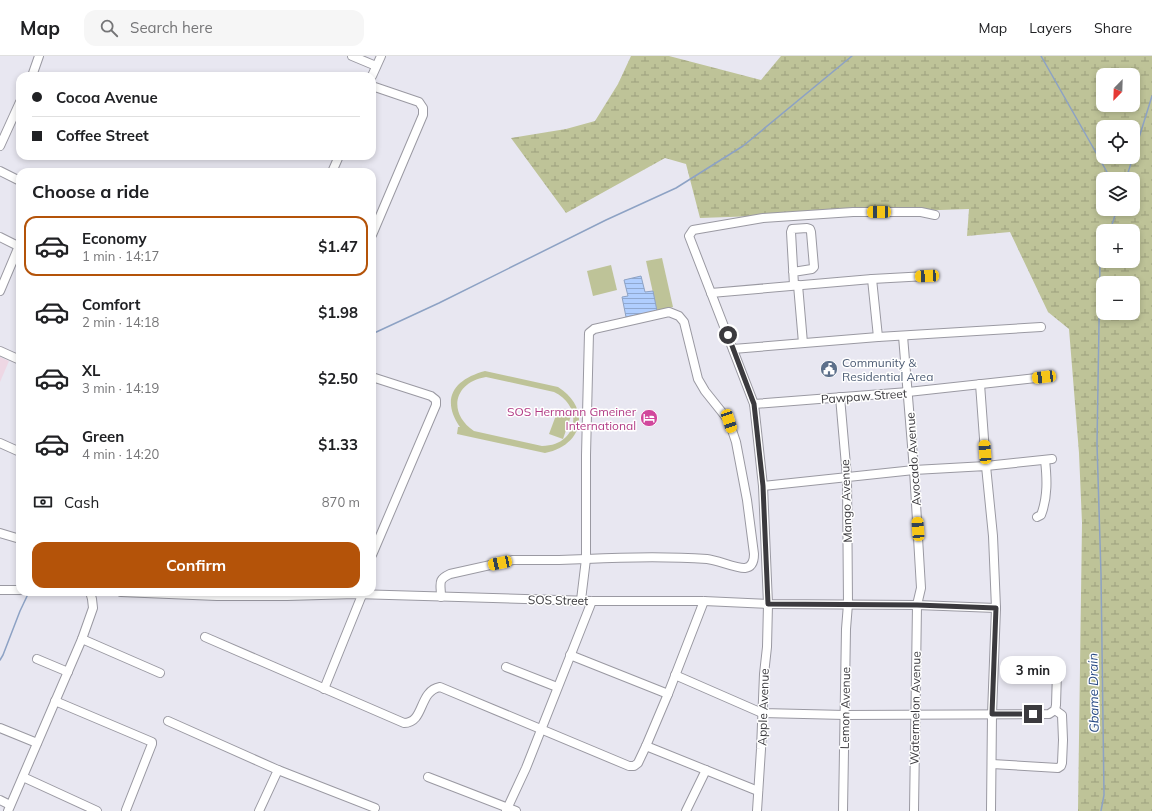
<!DOCTYPE html>
<html lang="en">
<head>
<meta charset="utf-8">
<style>
  :root { --surface:#fff; --page:#f6f6f6; --text:#202124; --muted:#757577; --line:#e0e0e0; --accent:#b45309 }
  body { margin:0; font-family:Mulish,sans-serif; background:var(--page); color:var(--text); height:100vh; display:flex; flex-direction:column; font-size:15px; white-space:nowrap }
  * { box-sizing:border-box; margin:0 }
  p { font-size:13px; color:var(--muted) }
  .icon { flex:none; width:22px; height:22px; fill:none; stroke:currentColor; stroke-width:2; stroke-linecap:round; stroke-linejoin:round }
  .map { position:relative; flex:1; overflow:hidden }
  .sheet { position:absolute; left:16px; top:112px; width:360px; height:428px; display:flex; flex-direction:column; background:var(--surface); border-radius:12px; box-shadow:0 2px 6px #0003 }
  .sheet>* { flex:none }
  .banner { position:absolute; left:16px; top:16px; width:360px; height:88px; border-radius:12px; box-shadow:0 2px 6px #0003; display:grid; align-content:center; height:88px; padding:0 16px; background:var(--surface) }
  .needle { width:26px; rotate:203deg }
  .controls { position:absolute; left:1096px; top:12px; display:grid; gap:8px }
  .controls a { display:grid; place-items:center; width:44px; height:44px; border-radius:8px; background:var(--surface); box-shadow:0 2px 6px #0003; font-size:20px }
  .end { position:absolute; width:18px; height:18px; margin:-9px; border:5px solid #3b3a3e; background:#fff; box-shadow:0 0 0 2px #fff }
  .from { border-radius:50% }
  .bubble { position:absolute; height:28px; border-radius:12px; background:var(--surface); box-shadow:0 2px 6px #0003; font-size:13px; font-weight:700; line-height:28px; text-align:center }
  .car { position:absolute; width:12px; height:24px; margin:-12px -6px; border-radius:5px; box-shadow:0 0 3px 1px #0007; background:linear-gradient(#f5c518 24%,#345 0 40%,#f5c518 0 76%,#345 0 86%,#f5c518 0) }
  .banner b { display:flex; align-items:center; gap:14px; height:38px; font-size:15px }
  .banner b+b { border-top:1px solid var(--line) }
  .banner i { width:10px; height:10px; background:var(--text) }
  ul { padding:0; list-style:none }
  li { display:flex; align-items:center; gap:12px; height:60px; margin:0 8px 6px; padding:0 8px; border:2px solid transparent; border-radius:12px }
  li div { flex:1 }
  li b { display:block; font-size:15px }
  li em { font-style:normal; font-weight:700 }
  li.selected { border-color:var(--accent) }
  li>.icon { width:36px; height:36px; stroke-width:1.5 }
  h2 { padding:0 16px; font-size:18px; line-height:48px }
  .pay { display:flex; align-items:center; gap:10px; height:44px; padding:0 16px; font-size:15px }
  .pay p { margin-inline-start:auto }
  .primary-button { display:flex; gap:8px; margin-top:auto; padding:8px 16px }
  .primary-button a { flex:1; height:46px; border-radius:12px; background:var(--accent); color:#fff; font-size:16px; font-weight:700; line-height:46px; text-align:center }
  header { display:flex; align-items:center; gap:24px; box-sizing:border-box; height:56px; padding:0 20px; background:var(--surface); border-bottom:1px solid var(--line) }
  header strong { font-size:19px }
  nav { display:flex; gap:22px; margin-inline-start:auto; font-size:14px }
  .search { width:280px; height:36px; background:var(--page); display:flex; align-items:center; gap:10px; box-sizing:border-box; padding:0 14px; border-radius:12px; color:var(--muted); font-size:15px }
  .map>svg:first-child { display:block }
  .medical { fill:#eed7e4 }
  .wetland { fill:url(#wetland-marsh); fill-rule:evenodd }
  .garden { fill:#bec398; fill-rule:evenodd }
  .water { fill:url(#water-rules); stroke:#8da2c4 }
  .lines { fill:none; stroke-linecap:round; stroke-linejoin:round }
  .stream { stroke:#8da2c4; stroke-width:1.5 }
  .minor-casing { stroke:#9a99a2; stroke-width:10 }
  .minor { stroke:#fff; stroke-width:8 }
  .route { stroke:#3b3a3e; stroke-width:5 }
  .labels { text-anchor:middle; dominant-baseline:central; stroke-width:3; stroke-linejoin:round; paint-order:stroke }
  .service-label { font-size:12px; fill:#4e5e75; stroke:#fff; text-anchor:start }
  .street-label { font-size:12px; fill:#3b3a3e; stroke:#fff }
  .hotel-label { font-size:12px; fill:#b23c85; stroke:#fff; text-anchor:end }
  .water-label { font-size:13px; font-style:italic; fill:#274983; stroke:#fff }
</style>
</head>
<body>
<header>
<strong>Map</strong>
<div class="search"><svg class="icon" aria-label="search" viewBox="0 0 24 24"><circle cx="10" cy="10" r="6"/><path d="M15 15l6 6"/></svg>Search here</div>
<nav><a>Map</a><a>Layers</a><a>Share</a></nav>
</header>
<div class="map">
<svg width="1152" height="755" viewBox="0 0 1152 755">
  <defs>
    <pattern id="wetland-marsh" width="20" height="14" patternUnits="userSpaceOnUse"><rect width="20" height="14" fill="#bec398"/><path d="M1 5h8M5 5V1M11 12h8M15 12V8" fill="none" stroke="#9c9f7d"/></pattern>
    <pattern id="water-rules" width="6" height="5" patternUnits="userSpaceOnUse"><rect width="6" height="5" fill="#b0cefe"/><path d="M0 2.5h6" fill="none" stroke="#90a8cf"/></pattern>
  </defs>
  <rect width="100%" height="100%" fill="#e8e7f1"/>
  <polygon class="medical" points="0,301 9,305 0,326"/>
  <path class="wetland" d="M631,0H669L761,24L781,0H1152V755H1078L1082,467L1079,397L1069,273L1048,256L1010,176L967,180L969,153L700,162L686,108L665,102L566,157L511,82L566,73L595,65L618,28ZM1103,19H1133V49H1103ZM1103,71H1133V101H1103ZM1103,123H1133V153H1103ZM1103,175H1133V205H1103ZM1103,227H1133V257H1103Z"/>
  <g class="garden">
    <polygon points="662,202 673,251 657,255 646,205"/>
    <polygon points="611,209 617,234 593,240 587,215"/>
    <path d="M485,315L558,331C591,352 584,389 545,397L457,378L458,371H460C440,342 455,323 485,315ZM486,321L554,336C585,351 577,390 542,390L474,375C447,357 454,326 486,321Z"/>
    <polygon points="558,354 571,360 563,383 549,378"/>
  </g>
  <polygon class="water" points="641,220 645,236 653,235 657,255 626,261 622,241 628,240 624,224"/>
  <g class="lines">
    <g class="stream">
      <polyline points="1041,0 1111,123"/>
      <polyline points="1133,101 1152,40"/>
      <polyline points="1126,123 1133,101"/>
      <polyline points="1110,175 1117,153"/>
      <polyline points="372,278 439,247 606,164 676,132 743,90 852,0"/>
      <polyline points="0,604 3,599 20,555 29,536"/>
      <polyline points="1101,755 1104,739 1101,518 1097,388 1100,207 1103,197"/>
    </g>
    <defs>
      <g id="minor">
        <polyline points="352,0 376,10"/>
        <polyline points="32,20 39,0"/>
        <polyline points="372,20 381,0"/>
        <polyline points="372,30 419,46 423,52 423,59 372,179"/>
        <polyline points="0,90 20,46"/>
        <polyline points="0,115 20,125"/>
        <polyline points="332,116 339,100"/>
        <polyline points="0,181 20,191"/>
        <polyline points="793,216 812,213 814,211 811,176 810,173 807,172 792,173 791,176 794,229"/>
        <polyline points="872,223 878,281"/>
        <polyline points="798,229 803,287"/>
        <polyline points="0,235 19,190"/>
        <polyline points="711,237 872,223 927,220"/>
        <path d="M669,256L679,260L684,266L698,323L705,335L729,365L736,386L747,444L754,498C754,504 753,511 745,512C738,513 717,504 707,503C666,500 626,501 586,503V399L589,277L594,273Z"/>
        <polyline points="903,280 914,414 921,532 917,549 914,755"/>
        <polyline points="733,293 878,281 1041,271"/>
        <polyline points="0,295 20,304"/>
        <polyline points="372,321 431,340 436,344 436,349 372,499"/>
        <polyline points="980,328 986,410 1052,403"/>
        <polyline points="840,341 847,421 848,548 846,573 843,755"/>
        <polyline points="754,348 908,336 1045,321"/>
        <polyline points="0,387 20,396"/>
        <polyline points="763,430 914,414 986,410 993,480 996,552 992,658 991,755"/>
        <path d="M1037,461L1041,459C1048,441 1047,422 1045,404"/>
        <polyline points="0,477 20,483"/>
        <polyline points="0,534 20,534"/>
        <polyline points="121,536 217,540 287,540 355,538 592,545 704,545 768,548 917,549 996,552"/>
        <path d="M441,541C441,527 437,524 450,518L513,504H559L586,503L581,544"/>
        <path d="M205,581L404,667C425,667 418,635 440,631L629,710H634L638,707L646,690L668,638L704,545"/>
        <polyline points="82,583 160,617"/>
        <polyline points="570,599 668,638"/>
        <polyline points="37,603 68,616"/>
        <polyline points="506,611 557,631"/>
        <polyline points="675,619 762,657 845,659 1049,658 1055,654 1056,649 1057,616"/>
        <polyline points="324,633 362,539"/>
        <polyline points="55,645 152,686 152,688 126,754"/>
        <polyline points="168,665 278,714 259,755"/>
        <polyline points="0,672 37,687"/>
        <polyline points="646,690 758,735"/>
        <polyline points="992,708 1058,712 1061,710 1062,707 1063,684 1062,659 1055,654"/>
        <polyline points="278,714 375,752"/>
        <polyline points="23,721 97,755"/>
        <polyline points="428,721 516,755"/>
        <polyline points="0,744 10,749"/>
        <polyline points="8,755 82,583 93,552 92,543 90,536"/>
        <polyline points="506,755 526,712 592,545"/>
        <polyline points="686,755 706,714"/>
        <polyline points="757,755 761,693 764,618 767,591 768,548 763,430 754,348 689,180 693,174 763,162 853,156 921,156 935,159"/>
      </g>
    </defs>
    <use href="#minor" class="minor-casing"/>
    <use href="#minor" class="minor"/>
  </g>
  <g class="lines">
    <polyline class="route" points="728,279 754,348 763,430 768,548 917,549 996,552 992,658 1033,658"/>
  </g>
  <defs>
    <symbol id="civic-disc" viewBox="-11 -11 22 22"><circle r="9.5" fill="#5c6f8a" stroke="#fff"/><path d="M-.6-6.5H3V-4.5H.6V-3L4-1V1h2V6H-6V1h2V-1L-.6-3ZM-1.2 2.5V6h2.4V2.5Z" fill="#fff"/></symbol>
    <symbol id="hotel-disc" viewBox="-11 -11 22 22"><circle r="9.5" fill="#d1479c" stroke="#fff"/><path d="M-6-4.5h1.5V1H6V5H4.5V3h-9V5H-6ZM-4 0a1.8 1.8 0 1 1 3.6 0ZM.5 0V-2.5h3Q6-2.5 6 0Z" fill="#fff"/></symbol>
  </defs>
  <g fill-rule="evenodd">
    <use href="#civic-disc" x="819" y="303" width="20" height="20"/>
    <use href="#hotel-disc" x="639" y="352" width="20" height="20"/>
  </g>
  <g class="labels">
    <g class="service-label">
      <text x="842" y="306">Community &amp;<tspan x="842" dy="14">Residential Area</tspan></text>
    </g>
    <g class="street-label">
      <text transform="translate(864 340) rotate(-4)">Pawpaw Street</text>
      <text transform="translate(913 403) rotate(-94)">Avocado Avenue</text>
      <text transform="translate(846 445) rotate(-92)">Mango Avenue</text>
      <text transform="translate(558 544) rotate(1)">SOS Street</text>
      <text transform="translate(763 651) rotate(-88)">Apple Avenue</text>
      <text transform="translate(845 652) rotate(-89)">Lemon Avenue</text>
      <text transform="translate(915 652) rotate(-89)">Watermelon Avenue</text>
    </g>
    <g class="hotel-label">
      <text x="636" y="355">SOS Hermann Gmeiner<tspan x="636" dy="14">International</tspan></text>
    </g>
    <g class="water-label">
      <text transform="translate(1093 637) rotate(-91)">Gbame Drain</text>
    </g>
  </g>
</svg>
<div class="controls">
<a><svg class="needle" viewBox="-14 -14 28 28"><path d="M0-13l5 13h-10z" fill="#e53935"/><path d="M0 13l5-13h-10z" fill="#757577"/></svg></a>
<a><svg class="icon" aria-label="locate" viewBox="0 0 24 24"><circle cx="12" cy="12" r="6"/><path d="M12 2v4M12 18v4M2 12h4M18 12h4"/></svg></a>
<a><svg class="icon" aria-label="layers" viewBox="0 0 24 24"><path d="M12 4l9 5-9 5-9-5zM3 14l9 5 9-5"/></svg></a>
<a>+</a>
<a>−</a>
</div>
<i class="end from" style="left:728px;top:279px"></i>
<i class="end" style="left:1033px;top:658px"></i>
<div class="bubble" style="left:1000px;top:600px;width:66px">3 min</div>
<i class="car" style="left:879px;top:156px;rotate:270deg"></i>
<i class="car" style="left:927px;top:220px;rotate:267deg"></i>
<i class="car" style="left:1044px;top:321px;rotate:263deg"></i>
<i class="car" style="left:729px;top:365px;rotate:162deg"></i>
<i class="car" style="left:985px;top:396px;rotate:356deg"></i>
<i class="car" style="left:918px;top:473px;rotate:356deg"></i>
<i class="car" style="left:500px;top:507px;rotate:258deg"></i>
<div class="banner">
<b><i class="from"></i>Cocoa Avenue</b>
<b><i></i>Coffee Street</b>
</div>
<section class="sheet">
<h2>Choose a ride</h2>
<ul>
<li class="selected"><svg class="icon" aria-label="car" viewBox="0 0 24 24"><path d="M5 17H2v-5l4-1 3-4h7l3 4 3 1v5h-3M9 17h6M6 11h13"/><circle cx="7" cy="17" r="2"/><circle cx="17" cy="17" r="2"/></svg><div><b>Economy</b><p>1 min · 14:17</p></div><em>$1.47</em></li>
<li><svg class="icon" aria-label="car" viewBox="0 0 24 24"><path d="M5 17H2v-5l4-1 3-4h7l3 4 3 1v5h-3M9 17h6M6 11h13"/><circle cx="7" cy="17" r="2"/><circle cx="17" cy="17" r="2"/></svg><div><b>Comfort</b><p>2 min · 14:18</p></div><em>$1.98</em></li>
<li><svg class="icon" aria-label="car" viewBox="0 0 24 24"><path d="M5 17H2v-5l4-1 3-4h7l3 4 3 1v5h-3M9 17h6M6 11h13"/><circle cx="7" cy="17" r="2"/><circle cx="17" cy="17" r="2"/></svg><div><b>XL</b><p>3 min · 14:19</p></div><em>$2.50</em></li>
<li><svg class="icon" aria-label="car" viewBox="0 0 24 24"><path d="M5 17H2v-5l4-1 3-4h7l3 4 3 1v5h-3M9 17h6M6 11h13"/><circle cx="7" cy="17" r="2"/><circle cx="17" cy="17" r="2"/></svg><div><b>Green</b><p>4 min · 14:20</p></div><em>$1.33</em></li>
</ul>
<div class="pay"><svg class="icon" aria-label="cash" viewBox="0 0 24 24"><path d="M3 7h18v10H3z"/><circle cx="12" cy="12" r="2"/></svg>Cash<p>870 m</p></div>
<div class="primary-button"><a>Confirm</a></div>
</section>
</div>
</body>
</html>
